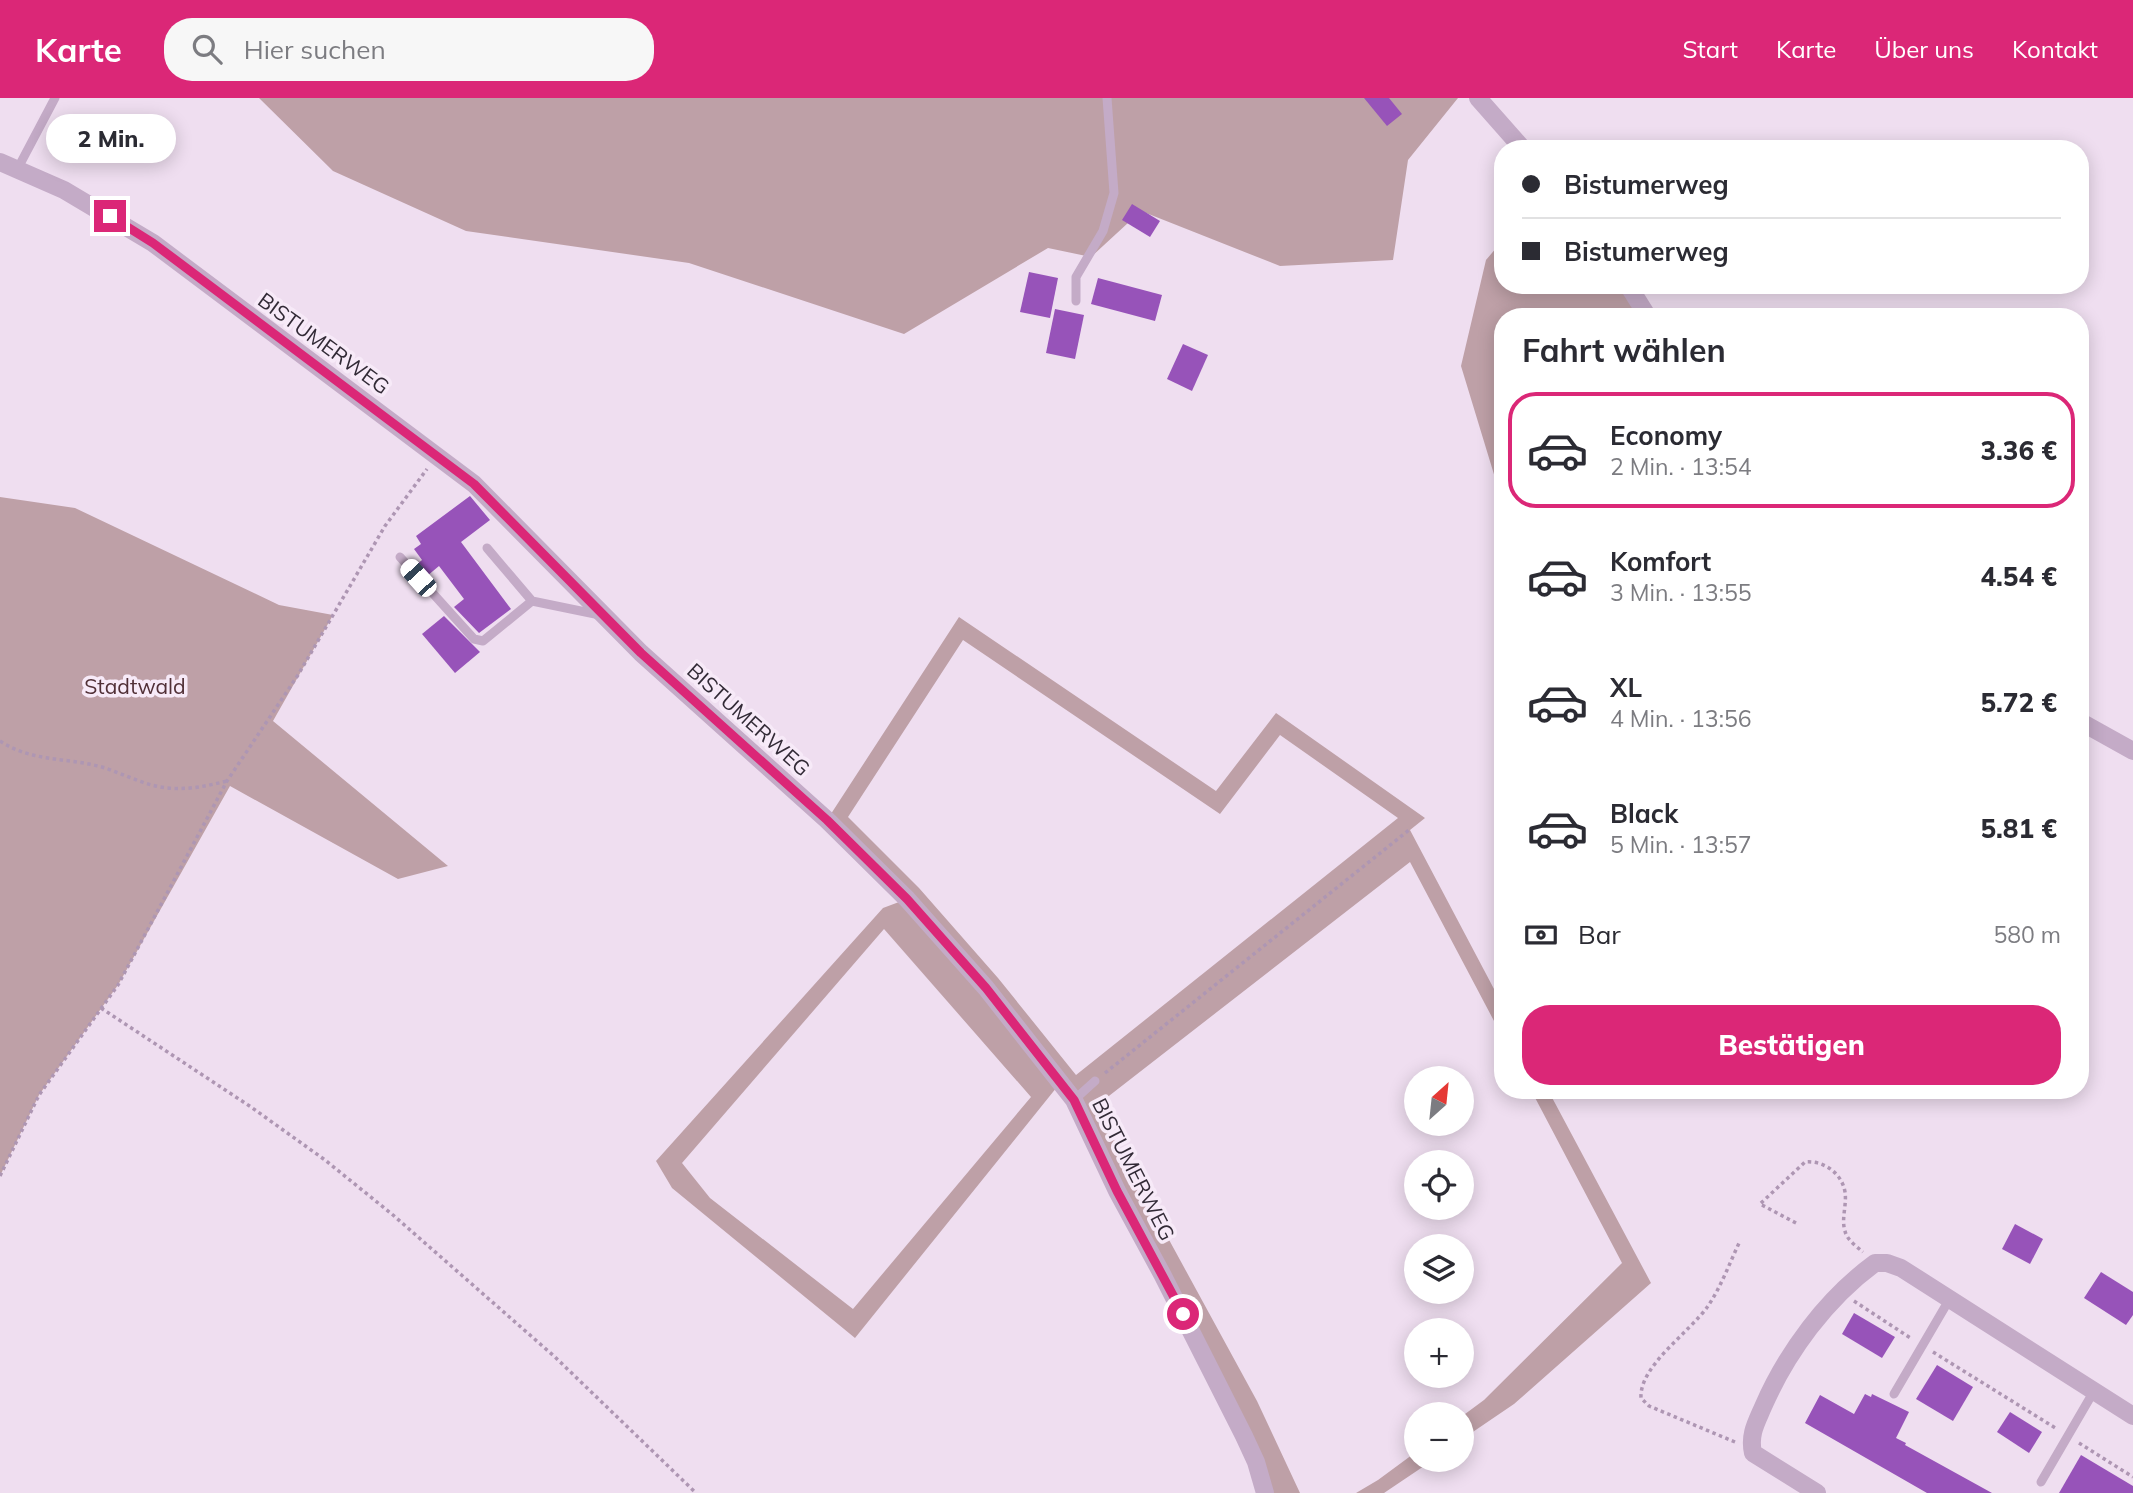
<!DOCTYPE html>
<html lang="de">
<head>
<meta charset="utf-8">
<style>
  :root { --surface:#fff; --page:#f7f7f7; --text:#2b2b33; --muted:#7c7c81; --line:#e1e1e2; --accent:#db2777 }
  body { margin:0; font-family:Mulish,sans-serif; background:var(--page); color:var(--text); height:100vh; display:flex; flex-direction:column; font-size:26px; white-space:nowrap }
  * { box-sizing:border-box; margin:0 }
  p { font-size:23px; color:var(--muted) }
  .icon { flex:none; width:38px; height:38px; fill:none; stroke:currentColor; stroke-width:2; stroke-linecap:round; stroke-linejoin:round }
  .map { position:relative; flex:1; overflow:hidden }
  .details { position:absolute; left:1494px; top:210px; width:595px; height:791px; display:flex; flex-direction:column; background:var(--surface); border-radius:28px; box-shadow:0 4px 18px #0003 }
  .details>* { flex:none }
  .top-card { position:absolute; left:1494px; top:42px; width:595px; height:154px; border-radius:28px; box-shadow:0 4px 18px #0003; display:grid; align-content:center; height:154px; padding:0 28px; background:var(--surface) }
  .needle { width:46px; rotate:27deg }
  .fabs { position:absolute; left:1404px; top:968px; display:grid; gap:14px }
  .fabs a { display:grid; place-items:center; width:70px; height:70px; border-radius:50%; background:var(--surface); box-shadow:0 4px 18px #0003; font-size:35px }
  .end { position:absolute; width:32px; height:32px; margin:-16px; border:9px solid #db2777; background:#fff; box-shadow:0 0 0 4px #fff }
  .from { border-radius:50% }
  .bubble { position:absolute; height:49px; border-radius:24px; background:var(--surface); box-shadow:0 4px 18px #0003; font-size:23px; font-weight:800; line-height:49px; text-align:center }
  .car { position:absolute; width:21px; height:42px; margin:-21px -10px; border-radius:9px; box-shadow:0 0 5px 2px #0007; background:linear-gradient(#fff 24%,#345 0 40%,#fff 0 76%,#345 0 86%,#fff 0) }
  .top-card b { display:flex; align-items:center; gap:24px; height:66px; font-size:26px }
  .top-card b+b { border-top:2px solid var(--line) }
  .top-card i { width:18px; height:18px; background:var(--text) }
  ul { padding:0; list-style:none }
  li { display:flex; align-items:center; gap:21px; height:116px; margin:0 14px 10px; padding:0 14px; border:4px solid transparent; border-radius:28px }
  li div { flex:1 }
  li b { display:block; font-size:26px }
  li em { font-style:normal; font-weight:800 }
  li.current { border-color:var(--accent) }
  li>.icon { width:63px; height:63px; stroke-width:1.5 }
  h2 { padding:0 28px; font-size:32px; line-height:84px }
  .pay { display:flex; align-items:center; gap:18px; height:77px; padding:0 28px; font-size:26px }
  .pay p { margin-inline-start:auto }
  .cta { display:flex; gap:14px; margin-top:auto; padding:14px 28px }
  .cta a { flex:1; height:80px; border-radius:28px; background:var(--accent); color:#fff; font-size:28px; font-weight:800; line-height:80px; text-align:center }
  header { display:flex; align-items:center; gap:42px; box-sizing:border-box; height:98px; padding:0 35px; background:var(--accent); color:#fff }
  header strong { font-size:33px }
  nav { display:flex; gap:38px; margin-inline-start:auto; font-size:24px }
  .search { width:490px; height:63px; background:var(--page); display:flex; align-items:center; gap:18px; box-sizing:border-box; padding:0 24px; border-radius:28px; color:var(--muted); font-size:26px }
  .map>svg:first-child { display:block }
  .green { fill:#bea0a7; fill-rule:evenodd }
  .building { fill:#9753b9 }
  .lines { fill:none; stroke-linecap:round; stroke-linejoin:round }
  .path { stroke:#ae96b3; stroke-width:3.5; stroke-dasharray:3.5 3.5; stroke-linecap:butt }
  .lane { stroke:#c4abc7; stroke-width:9 }
  .street { stroke:#c4abc7; stroke-width:18 }
  .route { stroke:#db2777; stroke-width:9 }
  .labels { text-anchor:middle; dominant-baseline:central; stroke-width:7; stroke-linejoin:round; paint-order:stroke }
  .street-label { font-size:21px; fill:#322a36; stroke:#f7eaf8 }
  .park-label { font-size:21px; fill:#513037; stroke:#f7eaf8 }
</style>
</head>
<body>
<header>
<strong>Karte</strong>
<div class="search"><svg class="icon" aria-label="search" viewBox="0 0 24 24"><circle cx="10" cy="10" r="6"/><path d="M15 15l6 6"/></svg>Hier suchen</div>
<nav><a>Start</a><a>Karte</a><a>Über uns</a><a>Kontakt</a></nav>
</header>
<div class="map">
<svg width="2133" height="1395" viewBox="0 0 2133 1395">
  <rect width="100%" height="100%" fill="#efdef0"/>
  <g class="green">
    <polygon points="259,0 1458,0 1408,62 1393,162 1280,168 1141,113 1091,159 1048,150 904,236 689,165 466,133 333,73"/>
    <polygon points="1503,142 1503,187 1621,187 1642,219 1503,219 1503,406 1461,268 1486,162"/>
    <polygon points="0,399 75,410 279,507 333,517 273,623 448,768 398,781 230,688 118,887 39,997 0,1078"/>
    <path d="M959,519L1216,693L1276,615L1425,720L1410,732L1503,908V940L1410,764L1096,1008L1257,1303L1300,1395H1265L1061,984L855,1240L672,1090L656,1063L883,810L907,801L827,722ZM963,542L1220,716L1280,637L1398,720L1076,977L998,880L919,790L848,719ZM884,831L1031,999L853,1211L710,1100L682,1065Z"/>
    <polygon points="1531,992 1548,992 1651,1185 1514,1306 1461,1342 1461,1319 1484,1302 1622,1165"/>
    <polygon points="1416,1354 1416,1362 1433,1362 1384,1395 1356,1395 1378,1382"/>
  </g>
  <g class="building">
    <polygon points="1364,0 1389,0 1402,16 1387,28"/>
    <polygon points="1132,106 1160,123 1150,139 1122,122"/>
    <polygon points="1029,174 1058,180 1050,220 1020,214"/>
    <polygon points="1098,180 1162,197 1155,223 1091,206"/>
    <polygon points="1055,211 1084,217 1075,261 1046,255"/>
    <polygon points="1183,246 1208,257 1192,293 1167,281"/>
    <polygon points="470,398 490,422 461,444 511,511 479,535 454,509 464,501 439,468 427,478 416,467 422,462 414,451 421,446 416,438"/>
    <polygon points="444,518 480,554 455,575 422,536"/>
    <polygon points="2015,1126 2043,1141 2030,1166 2002,1151"/>
    <polygon points="2101,1174 2133,1194 2133,1217 2126,1227 2084,1200"/>
    <polygon points="1854,1215 1895,1239 1882,1260 1842,1236"/>
    <polygon points="1937,1267 1973,1289 1953,1323 1916,1301"/>
    <polygon points="1865,1296 1871,1299 1872,1296 1909,1314 1896,1340 1906,1345 1905,1347 1992,1395 1927,1395 1805,1325 1820,1297 1854,1316"/>
    <polygon points="2010,1314 2042,1334 2029,1355 1997,1334"/>
    <polygon points="2081,1357 2133,1388 2133,1395 2059,1395"/>
  </g>
  <g class="lines">
    <g class="path">
      <path d="M0,643C33,665 70,659 105,670C126,677 146,688 168,690C188,692 207,688 227,683"/>
      <polyline points="101,910 251,1009 325,1062 393,1117 555,1259 696,1395"/>
      <polyline points="1105,975 1409,732"/>
      <polyline points="0,1078 39,997 118,887 227,683 298,577 385,428 427,371"/>
      <path d="M1796,1125L1760,1106L1805,1064C1823,1062 1842,1075 1845,1094C1847,1107 1841,1121 1845,1133C1847,1142 1856,1148 1863,1154"/>
      <polyline points="1854,1203 1912,1241"/>
      <polyline points="1933,1254 2057,1331"/>
      <path d="M1735,1344L1649,1308L1641,1300C1639,1268 1690,1234 1708,1208C1721,1189 1730,1164 1740,1143"/>
      <polyline points="2079,1345 2133,1379"/>
    </g>
    <g class="lane">
      <polyline points="18,70 55,0"/>
      <polyline points="1076,203 1076,179 1103,133 1114,95 1107,0"/>
      <polyline points="487,450 532,503 600,517"/>
      <polyline points="400,459 474,541 483,543 532,503"/>
      <polyline points="1074,1002 1095,983"/>
      <polyline points="1894,1296 1949,1202"/>
      <polyline points="2041,1384 2094,1293"/>
    </g>
    <g class="street">
      <polyline points="1478,0 1523,51"/>
      <polyline points="0,64 64,92 153,145 474,386 641,555 827,722 907,801 986,890 1074,1002 1117,1093 1162,1176 1244,1338 1256,1364 1265,1395"/>
      <polyline points="1628,187 1648,219"/>
      <polyline points="2081,624 2133,653"/>
      <path d="M1817,1395L1753,1355C1749,1337 1756,1325 1763,1309C1787,1254 1826,1201 1875,1165H1887L1901,1170L2133,1318"/>
    </g>
  </g>
  <g class="lines">
    <polyline class="route" points="110,118 153,145 474,386 641,555 827,722 907,801 986,890 1074,1002 1117,1093 1183,1216"/>
  </g>
  <g class="labels">
    <g class="street-label">
      <text transform="translate(324 245) rotate(36)">BISTUMERWEG</text>
      <text transform="translate(749 621) rotate(42)">BISTUMERWEG</text>
      <text transform="translate(1134 1071) rotate(63)">BISTUMERWEG</text>
    </g>
    <g class="park-label">
      <text x="135" y="588">Stadtwald</text>
    </g>
  </g>
</svg>
<div class="fabs">
<a><svg class="needle" viewBox="-14 -14 28 28"><path d="M0-13l5 13h-10z" fill="#e53935"/><path d="M0 13l5-13h-10z" fill="#7c7c81"/></svg></a>
<a><svg class="icon" aria-label="locate" viewBox="0 0 24 24"><circle cx="12" cy="12" r="6"/><path d="M12 2v4M12 18v4M2 12h4M18 12h4"/></svg></a>
<a><svg class="icon" aria-label="layers" viewBox="0 0 24 24"><path d="M12 4l9 5-9 5-9-5zM3 14l9 5 9-5"/></svg></a>
<a>+</a>
<a>−</a>
</div>
<i class="end from" style="left:1183px;top:1216px"></i>
<i class="end" style="left:110px;top:118px"></i>
<div class="bubble" style="left:46px;top:16px;width:130px">2 Min.</div>
<i class="car" style="left:418px;top:480px;rotate:318deg"></i>
<div class="top-card">
<b><i class="from"></i>Bistumerweg</b>
<b><i></i>Bistumerweg</b>
</div>
<section class="details">
<h2>Fahrt wählen</h2>
<ul>
<li class="current"><svg class="icon" aria-label="car" viewBox="0 0 24 24"><path d="M5 17H2v-5l4-1 3-4h7l3 4 3 1v5h-3M9 17h6M6 11h13"/><circle cx="7" cy="17" r="2"/><circle cx="17" cy="17" r="2"/></svg><div><b>Economy</b><p>2 Min. · 13:54</p></div><em>3.36 €</em></li>
<li><svg class="icon" aria-label="car" viewBox="0 0 24 24"><path d="M5 17H2v-5l4-1 3-4h7l3 4 3 1v5h-3M9 17h6M6 11h13"/><circle cx="7" cy="17" r="2"/><circle cx="17" cy="17" r="2"/></svg><div><b>Komfort</b><p>3 Min. · 13:55</p></div><em>4.54 €</em></li>
<li><svg class="icon" aria-label="car" viewBox="0 0 24 24"><path d="M5 17H2v-5l4-1 3-4h7l3 4 3 1v5h-3M9 17h6M6 11h13"/><circle cx="7" cy="17" r="2"/><circle cx="17" cy="17" r="2"/></svg><div><b>XL</b><p>4 Min. · 13:56</p></div><em>5.72 €</em></li>
<li><svg class="icon" aria-label="car" viewBox="0 0 24 24"><path d="M5 17H2v-5l4-1 3-4h7l3 4 3 1v5h-3M9 17h6M6 11h13"/><circle cx="7" cy="17" r="2"/><circle cx="17" cy="17" r="2"/></svg><div><b>Black</b><p>5 Min. · 13:57</p></div><em>5.81 €</em></li>
</ul>
<div class="pay"><svg class="icon" aria-label="cash" viewBox="0 0 24 24"><path d="M3 7h18v10H3z"/><circle cx="12" cy="12" r="2"/></svg>Bar<p>580 m</p></div>
<div class="cta"><a>Bestätigen</a></div>
</section>
</div>
</body>
</html>
